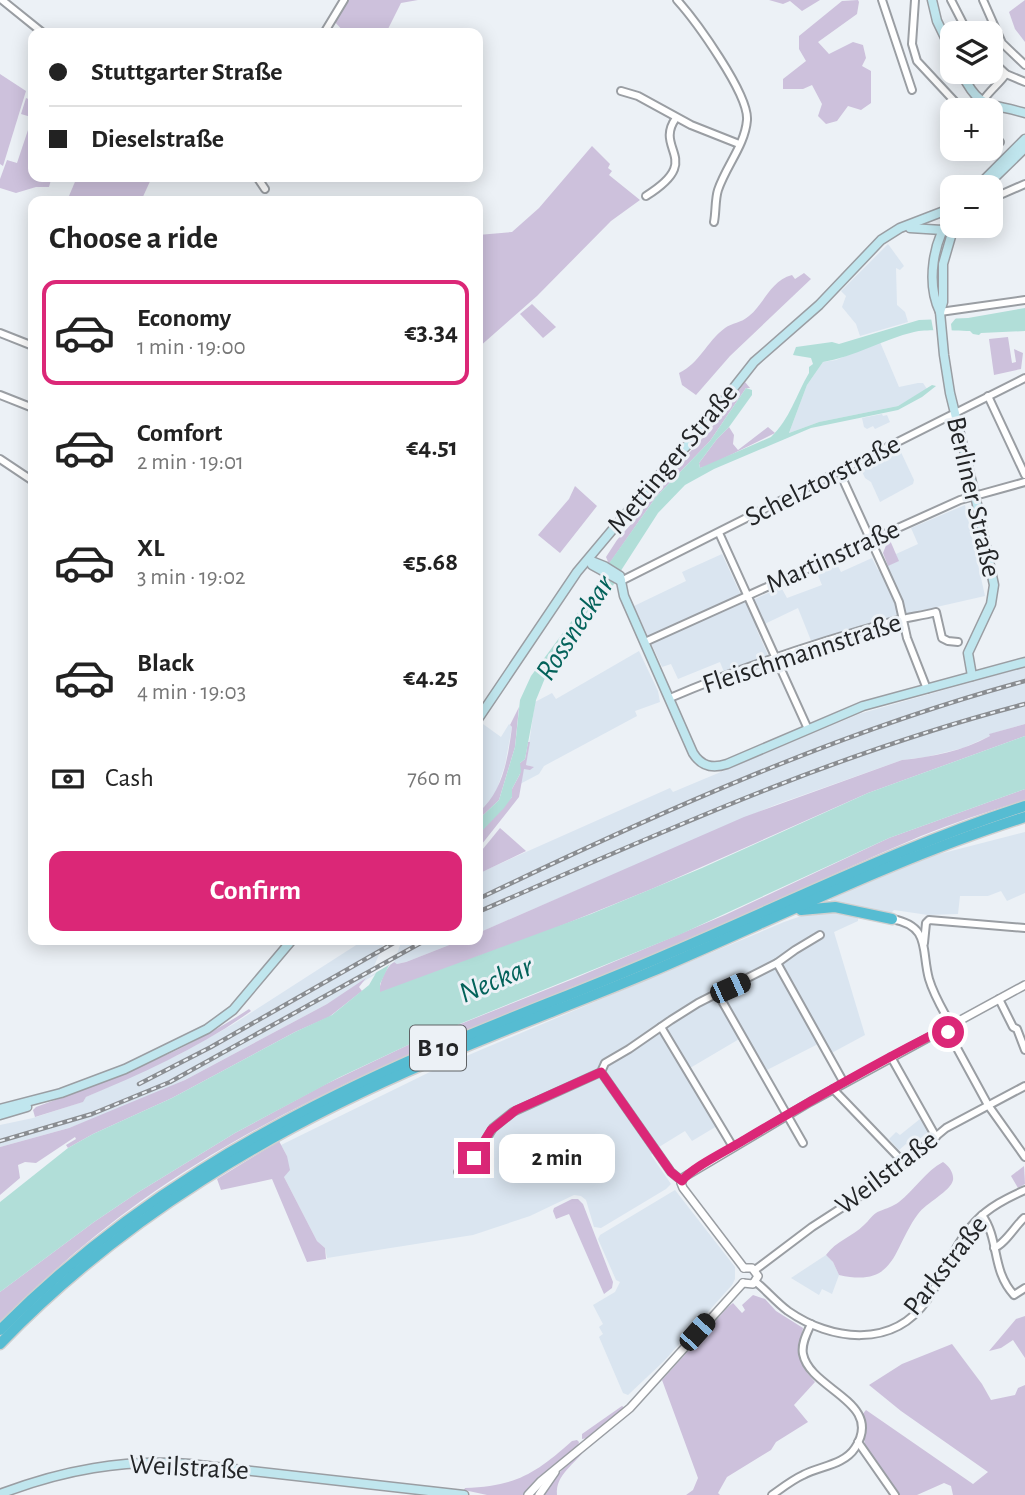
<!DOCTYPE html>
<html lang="en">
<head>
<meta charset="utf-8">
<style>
  :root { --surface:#fff; --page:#f2f2f2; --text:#222; --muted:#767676; --line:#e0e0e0; --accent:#db2777 }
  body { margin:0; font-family:"Alegreya Sans",sans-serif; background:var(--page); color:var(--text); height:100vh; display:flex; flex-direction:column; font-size:26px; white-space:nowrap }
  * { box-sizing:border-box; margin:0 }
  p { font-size:23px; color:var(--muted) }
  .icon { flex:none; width:38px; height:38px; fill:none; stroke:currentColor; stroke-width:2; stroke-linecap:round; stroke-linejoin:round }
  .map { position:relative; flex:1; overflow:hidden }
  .details { position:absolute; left:28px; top:196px; width:455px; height:749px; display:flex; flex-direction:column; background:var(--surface); border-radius:14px; box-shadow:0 4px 18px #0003 }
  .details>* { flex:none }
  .guide { position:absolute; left:28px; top:28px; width:455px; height:154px; border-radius:14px; box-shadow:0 4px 18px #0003; display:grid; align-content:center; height:154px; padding:0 21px; background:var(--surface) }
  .fabs { position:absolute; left:940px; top:21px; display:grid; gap:14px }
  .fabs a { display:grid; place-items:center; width:63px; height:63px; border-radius:14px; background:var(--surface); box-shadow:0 4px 18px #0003; font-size:35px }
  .end { position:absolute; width:32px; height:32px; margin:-16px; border:9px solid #db2777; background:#fff; box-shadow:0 0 0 4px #fff }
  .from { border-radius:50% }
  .bubble { position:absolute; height:49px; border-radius:14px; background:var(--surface); box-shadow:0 4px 18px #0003; font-size:23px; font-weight:700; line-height:49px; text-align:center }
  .car { position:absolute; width:21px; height:42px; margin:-21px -10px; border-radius:9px; box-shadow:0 0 5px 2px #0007; background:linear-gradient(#222 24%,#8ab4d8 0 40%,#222 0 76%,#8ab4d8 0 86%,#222 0) }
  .guide b { display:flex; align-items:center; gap:24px; height:66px; font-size:26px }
  .guide b+b { border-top:2px solid var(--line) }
  .guide i { width:18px; height:18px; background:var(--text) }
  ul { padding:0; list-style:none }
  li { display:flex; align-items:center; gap:21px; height:105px; margin:0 14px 10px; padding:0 7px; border:4px solid transparent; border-radius:14px }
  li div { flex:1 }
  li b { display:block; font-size:26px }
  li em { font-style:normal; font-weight:700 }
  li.current { border-color:var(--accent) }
  li>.icon { width:63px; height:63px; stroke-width:1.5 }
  h2 { padding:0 21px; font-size:32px; line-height:84px }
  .pay { display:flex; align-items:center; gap:18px; height:77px; padding:0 21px; font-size:26px }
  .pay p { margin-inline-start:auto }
  .cta { display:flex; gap:14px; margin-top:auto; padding:14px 21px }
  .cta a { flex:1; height:80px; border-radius:14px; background:var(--accent); color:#fff; font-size:28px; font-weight:700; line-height:80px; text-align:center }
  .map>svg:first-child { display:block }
  .built { fill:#dae5f0 }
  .green { fill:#cdc1dc }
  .water { fill:#b1ded8 }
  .pier { fill:#ecf1f6 }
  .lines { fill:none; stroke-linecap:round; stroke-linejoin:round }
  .stream { stroke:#b1ded8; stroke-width:2 }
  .minor-casing { stroke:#9a9ea3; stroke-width:10 }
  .tertiary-casing { stroke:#9a9ea3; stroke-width:10 }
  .secondary-casing { stroke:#9a9ea3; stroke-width:11 }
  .trunk-casing { stroke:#cfcfcf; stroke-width:13 }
  .minor { stroke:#fff; stroke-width:6 }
  .tertiary { stroke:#fff; stroke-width:7 }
  .secondary { stroke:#c0e6ee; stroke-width:8 }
  .trunk { stroke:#56bcd2; stroke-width:10 }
  .rail-casing { stroke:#8a8d91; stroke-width:4.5 }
  .rail { stroke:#ecf1f6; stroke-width:2; stroke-dasharray:5; stroke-linecap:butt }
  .route { stroke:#db2777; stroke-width:9 }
  .labels { text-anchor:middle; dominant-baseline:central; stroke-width:6; stroke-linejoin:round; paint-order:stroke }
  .shield { fill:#ecf1f6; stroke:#5f6265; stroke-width:2 }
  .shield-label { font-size:26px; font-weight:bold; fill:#232527 }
  .street-label { font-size:28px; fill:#232527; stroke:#ecf1f6 }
  .water-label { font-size:30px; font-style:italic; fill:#03625a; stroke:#ecf1f6 }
</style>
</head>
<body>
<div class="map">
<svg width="1025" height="1495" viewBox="0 0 1025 1495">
  <rect width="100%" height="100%" fill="#ecf1f6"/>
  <g class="built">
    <polygon points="888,244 904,266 900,270 896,268 897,305 905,312 908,322 860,336 856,324 842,307 846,296 841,291"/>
    <polygon points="880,342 899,387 918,383 923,383 927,389 898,406 819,422 789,433 807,385 823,362 836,360"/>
    <polygon points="882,414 883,416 887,415 890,422 875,429 873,426 867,429 864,427 862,418"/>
    <polygon points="899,448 914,480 913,484 880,502 871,482 865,478 860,467"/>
    <polygon points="965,505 985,596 897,616 812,643 798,608 756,628 768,655 767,657 724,672 720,662 678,679 671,664 662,667 634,606 686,581 682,572 722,554 740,593 755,599 781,587 787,598 822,585 816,571 836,562 841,572 872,558 878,570 898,561 896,554 918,544 911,528"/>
    <polygon points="639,651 658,691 660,702 635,711 637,716 544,766 539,774 520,784 524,768 533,767 526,765 535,702 552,693 556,699"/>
    <polygon points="1025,667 1025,724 990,734 990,736 963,748 926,757 902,760 775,805 478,933 479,873 670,788 673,792 859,714"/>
    <polygon points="483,724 501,737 509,724 512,727 505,765 494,798 479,812 481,814 478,818 478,731"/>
    <polygon points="1025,832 1025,893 1007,901 1001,891 988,896 960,896 958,914 928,915 894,910 889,915 831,902 830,898 920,859"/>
    <polygon points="813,912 829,912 858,917 858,921 834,932 865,1035 826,1056 818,1044 767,1070 746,1035 685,1071 717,1126 692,1141 685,1131 659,1147 651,1155 671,1184 666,1189 601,1228 594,1227 586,1200 581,1196 574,1195 530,1216 473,1235 327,1258 325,1248 317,1241 284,1177 287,1156 281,1145 438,1068 784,922"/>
    <polygon points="364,940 462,940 406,962 397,964 394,963 327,1004 185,1080 121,1108 69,1128 0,1147 0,1125 33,1118 82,1102 86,1097 178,1055 232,1025"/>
    <polygon points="920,1119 928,1132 910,1147 906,1144 899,1150 889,1139 896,1132 900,1135"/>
    <polygon points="675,1190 735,1267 735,1279 732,1285 664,1361 628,1395 623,1393 599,1337 603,1334 599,1327 603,1324 593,1305 615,1292 620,1282 616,1280 598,1239 600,1235"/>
    <polygon points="826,1255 833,1262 839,1275 832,1294 822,1289 819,1295 791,1278"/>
  </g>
  <g class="green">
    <polygon points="346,0 418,0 401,3 386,33 345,33 334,21"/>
    <polygon points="769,0 820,0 802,11 790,1 783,4"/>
    <polygon points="858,0 859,2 857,14 818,42 829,54 853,42 863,45 866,58 862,66 871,71 871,103 861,110 848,106 837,121 826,124 818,116 822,104 812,85 803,89 783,89 783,79 806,61 799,49 799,36 842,1"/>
    <polygon points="1025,0 1025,42 1015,29 1009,12"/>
    <polygon points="0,74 26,91 3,166 0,164"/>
    <polygon points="26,98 33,101 33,177 60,177 58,182 51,180 49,187 36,187 16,193 0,188 0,179 7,160 17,163 31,121 31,117 21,114"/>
    <polygon points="592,146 610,164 608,168 612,171 609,175 640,200 611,221 537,296 478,348 478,235 512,232 539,208"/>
    <polygon points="77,177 152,177 141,201 81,201 69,196"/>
    <path d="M804,273L811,279L730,356L696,395L682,385L679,373C700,363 706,342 725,328C732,323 741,323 749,316C765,303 770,281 792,275L795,279Z"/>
    <polygon points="532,304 556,327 543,338 520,314"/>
    <polygon points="1008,337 1012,363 1016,362 1014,349 1023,353 1021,369 994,375 989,339"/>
    <polygon points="745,382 750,388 746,388 710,441 656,497 609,564 606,557 617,540 641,513 650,496 709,431"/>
    <polygon points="729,427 734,435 733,444 738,450 768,427 775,433 710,465 700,468 699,463 717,439"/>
    <polygon points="575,486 597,506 560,553 538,535 569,499"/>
    <polygon points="889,538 899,561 888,566 883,553"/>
    <polygon points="813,649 815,656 785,666 782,658"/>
    <path d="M519,707L515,747L499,800L478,820L480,814L479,812C503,791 508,758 512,727L510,725Z"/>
    <path d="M1025,724V736L868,793L654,888L548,931L382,992H379C380,982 385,968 394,962L397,964L406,962L462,940H478V933L744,817L902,760C933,757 962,751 990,736L989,734Z"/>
    <polygon points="528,742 530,742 526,765 534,767 530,770 524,769 519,797 478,849 478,835 512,797 512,789 520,774 520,763 525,759"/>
    <path d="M1025,789V800C990,811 955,822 921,836C838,871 758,910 676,945C494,1021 303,1086 141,1201C91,1237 44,1278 0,1322V1292L94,1222L137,1193L235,1133L322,1086L408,1045L573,979L725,915L889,838Z"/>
    <polygon points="500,828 526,851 478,874 478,855"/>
    <polygon points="366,978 359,987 362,991 329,1017 295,1032 172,1098 93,1134 68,1148 66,1145 76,1139 75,1137 36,1163 25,1162 18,1165 20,1178 0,1195 0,1147 69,1128 185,1080 327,1004"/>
    <path d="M249,1009L251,1011C201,1047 143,1073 86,1097L83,1102L35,1117L33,1110L36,1107C110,1080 183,1053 249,1009Z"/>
    <polygon points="279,1141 287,1156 290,1170 284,1177 317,1241 325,1248 326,1259 307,1262 272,1179 221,1190 217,1179"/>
    <path d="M943,1162C949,1166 954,1173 953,1180C951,1191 926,1203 918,1214C892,1249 897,1288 839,1275L833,1262L826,1255C836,1241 852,1237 864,1225C869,1221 873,1213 880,1211C887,1208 892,1207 899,1202C914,1190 926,1171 943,1162Z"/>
    <polygon points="1024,1166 1025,1184 1018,1188 1011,1176"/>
    <polygon points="572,1199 578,1199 583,1204 613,1282 612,1288 604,1294 569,1214 556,1219 553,1211 554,1208"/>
    <path d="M753,1295L765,1299L776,1311L803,1328C799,1354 795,1360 815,1382L794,1405L808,1422L776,1442L771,1450L727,1477L718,1493L720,1495H686L693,1490L698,1478L662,1380L728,1307L733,1303L742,1313L745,1310L742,1305Z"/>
    <polygon points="1025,1316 1025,1358 1013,1340 1001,1348 989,1351 1016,1319"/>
    <polygon points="952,1344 982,1384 991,1400 1015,1395 1018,1388 1025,1385 1025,1495 953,1495 951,1486 944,1483 917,1495 897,1495 865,1447 862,1415 866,1410 973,1484 988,1472 901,1411 869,1385 902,1364"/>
    <polygon points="622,1406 625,1408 588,1438 582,1439 582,1434"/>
    <path d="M577,1440L579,1442L578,1446L552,1467L524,1495H487L464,1490L465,1488C516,1486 535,1474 572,1441Z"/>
    <path d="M585,1449C576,1464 555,1474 557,1495H542L560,1472Z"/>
  </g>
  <g class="water">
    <path d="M1025,308V331L981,333L979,335L973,334L970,331C955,331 927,329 914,332C884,339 854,357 823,362L807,385L789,433L819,422L898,406L932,385L936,386L922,397L898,410L811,428L714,469L685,485L658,513L622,569L609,593L545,678L536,700L525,759L520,763L521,772L512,789V797L504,808L478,835V820L499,800L515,747L520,700L531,676L588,599L610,562L656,497L710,441L746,388L752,390V395L729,427L717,439L699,463L700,468L771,437C790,419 796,395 809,373V367L813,364L811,358L793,355L796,347L832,342L839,344L919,320L968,318Z"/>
    <polygon points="1025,736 1025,789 889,838 681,934 408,1045 338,1078 235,1133 137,1193 94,1222 0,1292 0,1202 68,1148 93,1134 172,1098 295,1032 332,1015 369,985 376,973 389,940 389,965 380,984 380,992 591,914 702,868 868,793"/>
  </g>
  <g class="pier">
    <polygon points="940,317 956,318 951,324 952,333 934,334 931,318"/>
    <polygon points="385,940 402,940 394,962 370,976"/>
  </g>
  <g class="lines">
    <polyline class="stream" points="884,1484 891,1495"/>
    <defs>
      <g id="minor">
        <polyline points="2,0 43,33"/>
        <path d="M677,0C695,20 749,94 747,120C745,145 726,166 718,190C715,199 716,212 714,222"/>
        <polyline points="882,0 912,90"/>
        <polyline points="915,0 912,44 917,61 958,105 966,110"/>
        <polyline points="951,0 968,33"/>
        <polyline points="983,0 1002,43 1025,65"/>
        <polyline points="324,33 344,0"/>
        <polyline points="990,59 1006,74 1025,82"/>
        <polyline points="621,91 638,96 691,125 739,144"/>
        <path d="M982,102C989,91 999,84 1006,74"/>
        <polyline points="971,110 980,100"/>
        <polyline points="990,131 1000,142"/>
        <polyline points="257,177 265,189"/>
        <path d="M646,196C705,159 653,150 676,118"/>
        <polyline points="993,198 1025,184"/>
        <polyline points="940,312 1025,300"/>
        <polyline points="0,333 33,346"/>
        <polyline points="0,395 33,408"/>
        <polyline points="988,396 1025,475"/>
        <polyline points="0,459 33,481"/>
        <polyline points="840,473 899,602 907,638 927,689"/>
        <polyline points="719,533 808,729"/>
        <polyline points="621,581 1025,378"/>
        <polyline points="645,642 960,500 1025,482"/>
        <path d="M670,698C742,667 818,642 894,621C908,617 922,616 936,612L942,638L948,641L958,642"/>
        <path d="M892,919C931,926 921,950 929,979C934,996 943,1010 951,1025"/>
        <polyline points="924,943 926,923 929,920 1025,928"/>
        <polyline points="777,963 844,1083"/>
        <polyline points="718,994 803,1143"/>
        <polyline points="999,999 1013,1027 1017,1029 1025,1050"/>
        <polyline points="661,1027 733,1147"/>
        <polyline points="946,1028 988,1105 1025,1157"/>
        <polyline points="891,1057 936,1137"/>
        <polyline points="601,1072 671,1172 682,1181"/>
        <polyline points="833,1089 905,1164"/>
        <polyline points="458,1172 474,1158 493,1128 513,1112 601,1072 605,1063 629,1049 671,1020 698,1003 777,963 795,950 820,935"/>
        <path d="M982,1215C1000,1240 991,1270 1014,1295L1025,1288"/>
        <path d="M994,1248C1005,1244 1015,1226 1024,1218"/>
        <polyline points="755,1270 812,1227 880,1183 946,1128 1025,1086"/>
        <path d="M756,1282C767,1291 776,1302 788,1311C831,1341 893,1349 927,1300C944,1275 955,1243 975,1222C989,1207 1007,1198 1025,1190"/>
        <polyline points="858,1442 895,1495"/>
        <path d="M772,1495C782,1488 792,1480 803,1475C820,1466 844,1465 855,1448C885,1402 810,1390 803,1354C801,1344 807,1333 811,1324"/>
      </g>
      <g id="tertiary">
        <polyline points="744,1268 683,1188 681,1183 684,1177 810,1102 1025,985"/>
        <polyline points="743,1283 753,1284 758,1276 752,1268 744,1268"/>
        <polyline points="528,1495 541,1481 630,1408 743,1283"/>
        <polyline points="539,1495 555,1472"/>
      </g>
      <g id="secondary">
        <polyline points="932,0 937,21 952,52"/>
        <path d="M961,72C980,111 988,102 1025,113"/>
        <polyline points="977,187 1025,139"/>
        <polyline points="985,187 1025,148"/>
        <polyline points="954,226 943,264 943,302 940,312 944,355 950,393 975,495 994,585 991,604 968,653 972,676"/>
        <polyline points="910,228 942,230"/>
        <path d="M940,312C926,283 933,240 952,215"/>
        <path d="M589,560L604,566L620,576L624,596L693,753C701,766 712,769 727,764L863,706L1025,662"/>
        <polyline points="592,565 621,581"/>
        <polyline points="478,719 577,572 650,485 695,437 754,362 819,305 881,240 900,228 952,208"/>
        <polyline points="0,1109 61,1093 125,1069 207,1029 233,1010 292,940"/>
        <polyline points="0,1115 27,1107"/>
        <path d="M0,1494C63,1470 123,1459 190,1464L464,1495"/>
      </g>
      <g id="trunk">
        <polyline points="801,910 835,907 892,919"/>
        <path d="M0,1330C124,1205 266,1123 427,1053C507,1018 590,988 670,953C788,903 902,846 1025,806"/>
        <path d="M0,1344C121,1218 272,1129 431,1061C503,1030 576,1003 648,973C773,920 895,858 1025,817"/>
      </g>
    </defs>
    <use href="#minor" class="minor-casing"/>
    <use href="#tertiary" class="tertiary-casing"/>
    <use href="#secondary" class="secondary-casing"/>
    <use href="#trunk" class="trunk-casing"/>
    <use href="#minor" class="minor"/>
    <use href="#tertiary" class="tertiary"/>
    <use href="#secondary" class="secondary"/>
    <use href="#trunk" class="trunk"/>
    <defs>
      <g id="rail">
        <path d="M478,899C653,815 837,732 1025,681"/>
        <path d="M478,912C657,834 835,753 1025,704"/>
        <polyline points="139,1084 211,1047 399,940"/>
        <polyline points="0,1141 92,1114 170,1082 426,940"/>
      </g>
    </defs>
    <use href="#rail" class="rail-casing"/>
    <use href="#rail" class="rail"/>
  </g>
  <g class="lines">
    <path class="route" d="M474,1158L491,1130L516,1110L601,1072L671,1172L682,1181C690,1168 730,1149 744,1140C810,1101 877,1062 946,1028L948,1032"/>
  </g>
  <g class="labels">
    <rect class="shield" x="410" y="1025.5" width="56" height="45" rx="5"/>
    <g class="shield-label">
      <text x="438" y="1048">B 10</text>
    </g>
    <g class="street-label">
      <text transform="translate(673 459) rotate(-50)">Mettinger Straße</text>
      <text transform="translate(823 481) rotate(-27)">Schelztorstraße</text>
      <text transform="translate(973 497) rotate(77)">Berliner Straße</text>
      <text transform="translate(833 557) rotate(-24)">Martinstraße</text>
      <text transform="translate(802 654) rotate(-18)">Fleischmannstraße</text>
      <text transform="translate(887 1173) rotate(-37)">Weilstraße</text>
      <text transform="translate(946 1266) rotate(-52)">Parkstraße</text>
      <text transform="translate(189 1468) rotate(3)">Weilstraße</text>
    </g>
    <g class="water-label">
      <text transform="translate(575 628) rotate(-57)">Rossneckar</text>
      <text transform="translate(496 980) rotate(-23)">Neckar</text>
    </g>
  </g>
</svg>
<div class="fabs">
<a><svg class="icon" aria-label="layers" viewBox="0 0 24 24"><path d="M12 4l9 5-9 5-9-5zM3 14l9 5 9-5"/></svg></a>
<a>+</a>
<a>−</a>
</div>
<i class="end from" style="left:948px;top:1032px"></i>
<i class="end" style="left:474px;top:1158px"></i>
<div class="bubble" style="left:499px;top:1134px;width:116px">2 min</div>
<i class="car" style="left:730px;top:988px;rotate:66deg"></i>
<i class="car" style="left:697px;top:1332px;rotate:42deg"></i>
<div class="guide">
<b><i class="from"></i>Stuttgarter Straße</b>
<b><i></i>Dieselstraße</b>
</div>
<section class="details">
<h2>Choose a ride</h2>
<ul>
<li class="current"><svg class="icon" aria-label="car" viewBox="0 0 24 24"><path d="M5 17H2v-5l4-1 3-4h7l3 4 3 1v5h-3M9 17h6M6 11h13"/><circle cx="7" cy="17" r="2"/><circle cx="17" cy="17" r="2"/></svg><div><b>Economy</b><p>1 min · 19:00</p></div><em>€3.34</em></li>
<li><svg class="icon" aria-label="car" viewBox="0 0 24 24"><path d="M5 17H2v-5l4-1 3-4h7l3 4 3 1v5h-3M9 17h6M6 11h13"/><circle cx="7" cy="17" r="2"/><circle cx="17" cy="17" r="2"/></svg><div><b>Comfort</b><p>2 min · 19:01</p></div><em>€4.51</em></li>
<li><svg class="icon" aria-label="car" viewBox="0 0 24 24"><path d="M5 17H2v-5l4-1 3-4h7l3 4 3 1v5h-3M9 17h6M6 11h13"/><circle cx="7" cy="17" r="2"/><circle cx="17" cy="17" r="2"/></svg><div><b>XL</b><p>3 min · 19:02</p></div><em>€5.68</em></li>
<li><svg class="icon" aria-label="car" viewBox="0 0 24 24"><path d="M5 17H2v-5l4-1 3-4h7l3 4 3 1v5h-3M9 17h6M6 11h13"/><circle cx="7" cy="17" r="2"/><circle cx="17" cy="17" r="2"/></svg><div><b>Black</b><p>4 min · 19:03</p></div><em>€4.25</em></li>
</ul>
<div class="pay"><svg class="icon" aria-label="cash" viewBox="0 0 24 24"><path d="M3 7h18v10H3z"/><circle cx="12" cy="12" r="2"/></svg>Cash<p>760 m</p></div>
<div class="cta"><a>Confirm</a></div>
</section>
</div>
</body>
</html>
